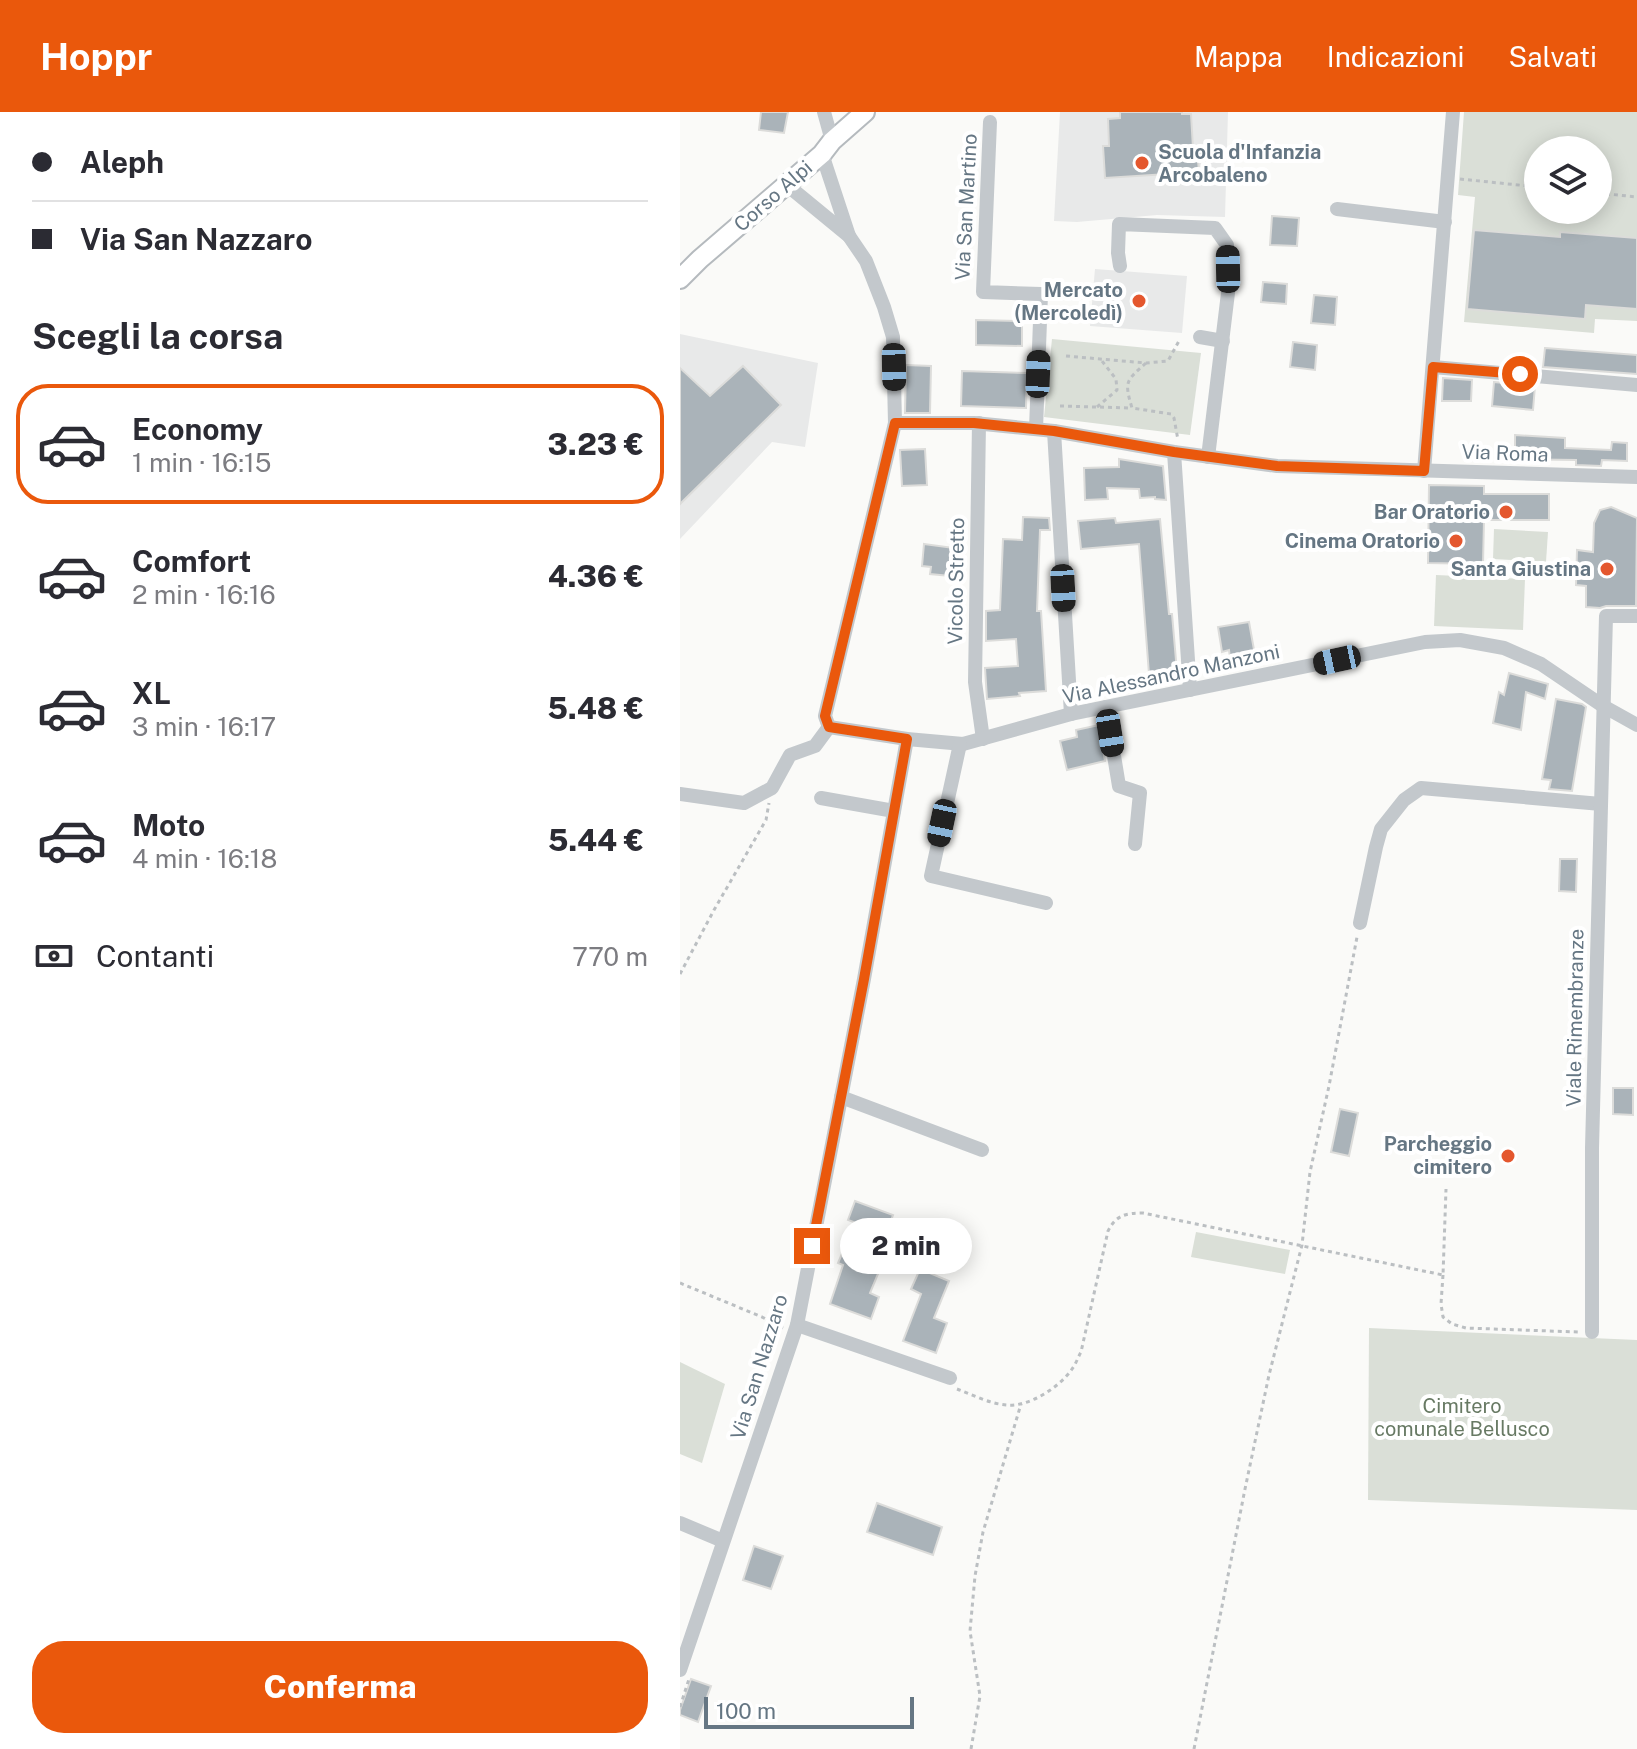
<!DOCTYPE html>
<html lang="it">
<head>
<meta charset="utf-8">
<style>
  :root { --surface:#fff; --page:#f7f7f7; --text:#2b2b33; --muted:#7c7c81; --line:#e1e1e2; --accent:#ea580c }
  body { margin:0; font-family:"Public Sans",sans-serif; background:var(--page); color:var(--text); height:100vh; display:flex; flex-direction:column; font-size:30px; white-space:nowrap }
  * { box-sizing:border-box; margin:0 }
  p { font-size:26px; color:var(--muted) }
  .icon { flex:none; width:44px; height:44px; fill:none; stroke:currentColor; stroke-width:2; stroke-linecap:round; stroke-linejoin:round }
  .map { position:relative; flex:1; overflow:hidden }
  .details { display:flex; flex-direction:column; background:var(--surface); width:680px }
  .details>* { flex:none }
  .hud { display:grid; align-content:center; height:176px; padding:0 32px; background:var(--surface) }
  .tools { position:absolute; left:844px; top:24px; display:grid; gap:16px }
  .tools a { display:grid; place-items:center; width:88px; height:88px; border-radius:50%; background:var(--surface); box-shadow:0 4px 20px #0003; font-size:40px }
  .scale { position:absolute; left:24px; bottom:20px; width:210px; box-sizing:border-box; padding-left:8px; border:4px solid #657683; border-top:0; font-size:22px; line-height:28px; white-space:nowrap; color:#657683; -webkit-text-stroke:6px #fff; paint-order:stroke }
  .end { position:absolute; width:36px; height:36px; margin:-18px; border:10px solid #ea580c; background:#fff; box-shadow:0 0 0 4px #fff }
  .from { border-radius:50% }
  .bubble { position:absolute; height:56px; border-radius:28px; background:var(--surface); box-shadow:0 4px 20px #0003; font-size:26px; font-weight:800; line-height:56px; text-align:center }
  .car { position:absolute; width:24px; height:48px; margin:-24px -12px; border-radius:10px; box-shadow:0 0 6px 2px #0007; background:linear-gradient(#222 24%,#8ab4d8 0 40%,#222 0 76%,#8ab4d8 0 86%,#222 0) }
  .hud b { display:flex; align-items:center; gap:28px; height:76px; font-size:30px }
  .hud b+b { border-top:2px solid var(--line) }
  .hud i { width:20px; height:20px; background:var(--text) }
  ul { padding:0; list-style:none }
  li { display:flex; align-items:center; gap:24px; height:120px; margin:0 16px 12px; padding:0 16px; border:4px solid transparent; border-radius:32px }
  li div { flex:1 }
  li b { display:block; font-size:30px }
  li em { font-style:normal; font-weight:800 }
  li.selected { border-color:var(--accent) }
  li>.icon { width:72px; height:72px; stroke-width:1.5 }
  h2 { padding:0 32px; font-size:36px; line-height:96px }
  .pay { display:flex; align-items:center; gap:20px; height:88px; padding:0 32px; font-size:30px }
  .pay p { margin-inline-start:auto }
  .cta { display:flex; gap:16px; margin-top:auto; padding:16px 32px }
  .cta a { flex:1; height:92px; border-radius:32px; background:var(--accent); color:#fff; font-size:32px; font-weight:800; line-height:92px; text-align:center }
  header { display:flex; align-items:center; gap:48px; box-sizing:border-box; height:112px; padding:0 40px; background:var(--accent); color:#fff }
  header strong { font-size:38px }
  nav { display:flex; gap:44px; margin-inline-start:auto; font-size:28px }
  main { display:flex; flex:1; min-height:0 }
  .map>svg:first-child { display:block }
  .built { fill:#e8e9e9 }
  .green { fill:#dadfd7; fill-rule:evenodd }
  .building { fill:#aab3b9; stroke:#dcdcda; stroke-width:2 }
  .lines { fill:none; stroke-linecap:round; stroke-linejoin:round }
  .major-casing { stroke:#b5babe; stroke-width:22 }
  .path { stroke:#bbbfc2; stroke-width:3; stroke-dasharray:4 4; stroke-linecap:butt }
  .minor { stroke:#c3c8cc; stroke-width:14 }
  .major { stroke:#fff; stroke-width:18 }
  .route { stroke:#ea580c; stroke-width:10 }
  .poi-dot { fill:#e4572e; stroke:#fff; stroke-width:3 }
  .labels { text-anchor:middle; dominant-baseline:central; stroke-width:8; stroke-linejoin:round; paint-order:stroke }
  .poi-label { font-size:20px; font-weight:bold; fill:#657683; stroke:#fff; text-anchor:end }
  .street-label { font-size:20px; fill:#657683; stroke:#fff }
  .park-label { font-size:20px; fill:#687a64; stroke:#fff }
</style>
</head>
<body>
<header>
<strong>Hoppr</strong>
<nav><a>Mappa</a><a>Indicazioni</a><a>Salvati</a></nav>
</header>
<main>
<section class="details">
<div class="hud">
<b><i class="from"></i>Aleph</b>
<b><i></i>Via San Nazzaro</b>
</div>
<h2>Scegli la corsa</h2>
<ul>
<li class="selected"><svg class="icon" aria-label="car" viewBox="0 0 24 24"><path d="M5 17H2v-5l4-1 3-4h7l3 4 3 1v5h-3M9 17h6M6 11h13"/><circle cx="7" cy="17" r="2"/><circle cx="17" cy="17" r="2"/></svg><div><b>Economy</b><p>1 min · 16:15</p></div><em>3.23 €</em></li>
<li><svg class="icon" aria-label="car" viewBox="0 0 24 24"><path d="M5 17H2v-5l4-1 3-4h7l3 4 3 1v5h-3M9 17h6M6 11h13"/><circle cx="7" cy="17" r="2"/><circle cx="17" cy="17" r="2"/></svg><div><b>Comfort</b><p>2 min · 16:16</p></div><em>4.36 €</em></li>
<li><svg class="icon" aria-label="car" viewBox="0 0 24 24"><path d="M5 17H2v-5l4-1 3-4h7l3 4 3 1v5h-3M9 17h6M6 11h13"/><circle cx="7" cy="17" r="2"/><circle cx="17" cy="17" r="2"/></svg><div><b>XL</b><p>3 min · 16:17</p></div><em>5.48 €</em></li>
<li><svg class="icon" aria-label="car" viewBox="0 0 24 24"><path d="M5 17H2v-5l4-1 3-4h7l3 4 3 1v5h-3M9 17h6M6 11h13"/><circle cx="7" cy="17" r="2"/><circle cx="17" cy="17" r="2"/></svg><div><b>Moto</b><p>4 min · 16:18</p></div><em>5.44 €</em></li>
</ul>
<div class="pay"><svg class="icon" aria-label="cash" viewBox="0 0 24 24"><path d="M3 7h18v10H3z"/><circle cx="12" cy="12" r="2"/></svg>Contanti<p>770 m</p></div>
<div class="cta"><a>Conferma</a></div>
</section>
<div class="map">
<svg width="957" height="1637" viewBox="0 0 957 1637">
  <rect width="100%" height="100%" fill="#fafaf8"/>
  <g class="built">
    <polygon points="380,0 548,0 545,105 477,103 397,110 374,109"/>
    <polygon points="415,157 507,164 502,221 410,214"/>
    <polygon points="0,222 138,251 125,335 92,330 0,427"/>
  </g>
  <g class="green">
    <path d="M784,0H957V209L915,207L914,221L784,210L795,85L778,83ZM858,38H918V98H858Z"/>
    <polygon points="372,227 521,241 510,323 364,305"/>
    <polygon points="814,417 868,420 866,450 813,447"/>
    <polygon points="756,463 845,467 843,518 754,514"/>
    <polygon points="516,1120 610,1138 605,1162 511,1145"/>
    <polygon points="689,1216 957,1228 957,1398 688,1388"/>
    <polygon points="0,1250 45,1272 22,1351 0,1342"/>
  </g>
  <g class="building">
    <polygon points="81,0 108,0 104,21 79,18"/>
    <polygon points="440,0 502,0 502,2 511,2 513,36 517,36 519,60 425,66 423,34 429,34 428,7 440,6"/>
    <polygon points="592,104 619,106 617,134 590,133"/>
    <polygon points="794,118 880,125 880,120 957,126 957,197 906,193 905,207 787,197"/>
    <polygon points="583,170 607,172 606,192 581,190"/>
    <polygon points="634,183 657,185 655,213 631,211"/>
    <polygon points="296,208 342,209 342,234 296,233"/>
    <polygon points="613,230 637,233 635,258 610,255"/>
    <polygon points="865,236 957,243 957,262 863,255"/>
    <polygon points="226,253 251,254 250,301 225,301"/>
    <polygon points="63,254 101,293 0,392 0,256 30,284"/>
    <polygon points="282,259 347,261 346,296 281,294"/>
    <polygon points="763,266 792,268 791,289 762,289"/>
    <polygon points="814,270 855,274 853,298 812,294"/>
    <polygon points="835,323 885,326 885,336 931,338 932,330 947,331 947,349 922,348 921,354 896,353 896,348 835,347"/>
    <polygon points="245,337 247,373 222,374 220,338"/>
    <polygon points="439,347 483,354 486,388 475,387 475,385 460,386 459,377 427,376 428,387 405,388 404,356 439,355"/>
    <polygon points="749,373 804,374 804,382 869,382 869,408 804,408 803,452 748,451"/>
    <polygon points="931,395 957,406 956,494 926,494 920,496 906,495 906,474 896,473 897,438 913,440 914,411 920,398"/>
    <polygon points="343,405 369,406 370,418 360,418 357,499 361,499 366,579 339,581 340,584 307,587 305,556 338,554 336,527 306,529 306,499 320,498 323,427 342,428"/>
    <polygon points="435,406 436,411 480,407 489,502 492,502 497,560 469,562 459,432 401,437 398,409"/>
    <polygon points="244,432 274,436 270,464 250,462 251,455 242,454"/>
    <polygon points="569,510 576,549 551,553 549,538 542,540 538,515"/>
    <polygon points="829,561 868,572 865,587 846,580 841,618 813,611 819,580 824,583"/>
    <polygon points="876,587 902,592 906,595 892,679 869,677 871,668 862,667"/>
    <polygon points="419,613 425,649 387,658 380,629 397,625 396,618"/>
    <polygon points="880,747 897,747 896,780 879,779"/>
    <polygon points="933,976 953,976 953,1003 933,1002"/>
    <polygon points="660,997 678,1001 669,1044 651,1040"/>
    <polygon points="175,1089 213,1103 206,1122 168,1108"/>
    <polygon points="167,1130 205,1145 190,1181 199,1185 191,1207 150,1192 163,1153 158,1151"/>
    <polygon points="240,1157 269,1169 254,1206 267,1211 256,1241 223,1229 241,1182 231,1177"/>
    <polygon points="197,1391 262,1415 253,1443 187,1420"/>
    <polygon points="74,1434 103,1444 91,1477 63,1468"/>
    <polygon points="11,1567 31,1574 18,1610 0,1603 0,1598"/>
  </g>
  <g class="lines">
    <defs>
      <polyline id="major" points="0,167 20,147 142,42 152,29 185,0"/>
    </defs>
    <use href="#major" class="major-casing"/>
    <g class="path">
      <polyline points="780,67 858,75"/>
      <polyline points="918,81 957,85"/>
      <polyline points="386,244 466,251 488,249 499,229"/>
      <path d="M466,251C446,269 444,269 452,296L491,302L494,306L498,328"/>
      <polyline points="380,294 452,296"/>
      <polyline points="417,295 437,278 436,267 422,249"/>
      <polyline points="0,862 34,798 86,708 89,691"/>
      <polyline points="763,1163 761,1192 763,1205 772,1212 786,1216 898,1220"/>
      <polyline points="0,1171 82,1205 103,1216"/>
      <path d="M277,1277C293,1283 310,1292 327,1293C349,1295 380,1275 392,1257C396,1252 398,1245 401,1240L428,1119C436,1103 446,1101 463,1101L763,1163L766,1077"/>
      <polyline points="0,1595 9,1567"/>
      <polyline points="291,1637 300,1584 290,1519 295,1464 303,1420 341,1292"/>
      <polyline points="514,1637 565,1377 589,1263 622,1133 630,1060 649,974 677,825"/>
    </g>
    <g class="minor">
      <polyline points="144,0 152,29"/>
      <polyline points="310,10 303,180 361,182 356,317"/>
      <polyline points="142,42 169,124"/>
      <polyline points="107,73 169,124 186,149 204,195 213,225 215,311 145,604 149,615"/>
      <polyline points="657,97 765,110"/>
      <polyline points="440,154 438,141 439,112 535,116 547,133 548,181 528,345"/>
      <polyline points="520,225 543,229"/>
      <polyline points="753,255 957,273"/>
      <polyline points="215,311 294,311 374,319 494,340 597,354 957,365"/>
      <polyline points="299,311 295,570 303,627"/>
      <polyline points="374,319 391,602"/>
      <polyline points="494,340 510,578"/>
      <polyline points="744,359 773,0"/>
      <polyline points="426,595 439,674 460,681 455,732"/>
      <polyline points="149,615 227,627 283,632 391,602 745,530 780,528 824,536 861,552 923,594 957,613"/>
      <polyline points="280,632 251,764 366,791"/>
      <polyline points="0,682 64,691 92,676 110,643 135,634 149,615"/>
      <polyline points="141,686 214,699"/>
      <polyline points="680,811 696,735 701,717 724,688 741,676 921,692"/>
      <polyline points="161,985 302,1038"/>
      <polyline points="117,1213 270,1266"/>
      <polyline points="912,1220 912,1036 926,504 957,504"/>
      <polyline points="0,1411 43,1429"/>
      <polyline points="0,1558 117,1213 184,867 227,627"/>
    </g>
    <use href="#major" class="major"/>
  </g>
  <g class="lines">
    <polyline class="route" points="132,1134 184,867 227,627 149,615 145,604 215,311 294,311 374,319 494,340 597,354 744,359 753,255 840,262"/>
  </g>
  <g class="poi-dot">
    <circle cx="462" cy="51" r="8"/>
    <circle cx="459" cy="189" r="8"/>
    <circle cx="826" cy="400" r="8"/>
    <circle cx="776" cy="429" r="8"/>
    <circle cx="927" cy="457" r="8"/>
    <circle cx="828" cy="1044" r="8"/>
  </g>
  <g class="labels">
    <g class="poi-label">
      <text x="478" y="40" text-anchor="start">Scuola d'Infanzia<tspan x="478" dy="23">Arcobaleno</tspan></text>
      <text x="443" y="178">Mercato<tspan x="443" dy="23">(Mercoledì)</tspan></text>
      <text x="810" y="400">Bar Oratorio</text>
      <text x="760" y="429">Cinema Oratorio</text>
      <text x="911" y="457">Santa Giustina</text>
      <text x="812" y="1032">Parcheggio<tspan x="812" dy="23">cimitero</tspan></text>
    </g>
    <g class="street-label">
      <text transform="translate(93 84) rotate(-41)">Corso Alpi</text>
      <text transform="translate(286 95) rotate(-87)">Via San Martino</text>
      <text transform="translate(825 341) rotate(2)">Via Roma</text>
      <text transform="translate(276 469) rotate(-89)">Vicolo Stretto</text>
      <text transform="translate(491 562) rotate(-12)">Via Alessandro Manzoni</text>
      <text transform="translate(895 906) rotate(-89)">Viale Rimembranze</text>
      <text transform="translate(79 1255) rotate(-73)">Via San Nazzaro</text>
    </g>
    <g class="park-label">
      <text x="782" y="1294">Cimitero<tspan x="782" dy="23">comunale Bellusco</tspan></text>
    </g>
  </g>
</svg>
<div class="tools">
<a><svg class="icon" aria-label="layers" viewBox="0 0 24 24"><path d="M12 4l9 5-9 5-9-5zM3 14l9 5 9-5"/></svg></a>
</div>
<div class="scale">100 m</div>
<i class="end from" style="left:840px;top:262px"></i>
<i class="end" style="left:132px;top:1134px"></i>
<div class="bubble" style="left:160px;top:1106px;width:132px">2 min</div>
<i class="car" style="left:548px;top:157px;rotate:359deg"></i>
<i class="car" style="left:214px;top:255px;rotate:179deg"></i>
<i class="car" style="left:358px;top:262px;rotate:2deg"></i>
<i class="car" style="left:383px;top:476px;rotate:177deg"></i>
<i class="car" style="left:657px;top:548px;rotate:258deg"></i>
<i class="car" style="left:430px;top:621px;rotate:171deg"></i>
<i class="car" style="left:262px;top:711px;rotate:192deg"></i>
</div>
</main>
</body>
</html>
